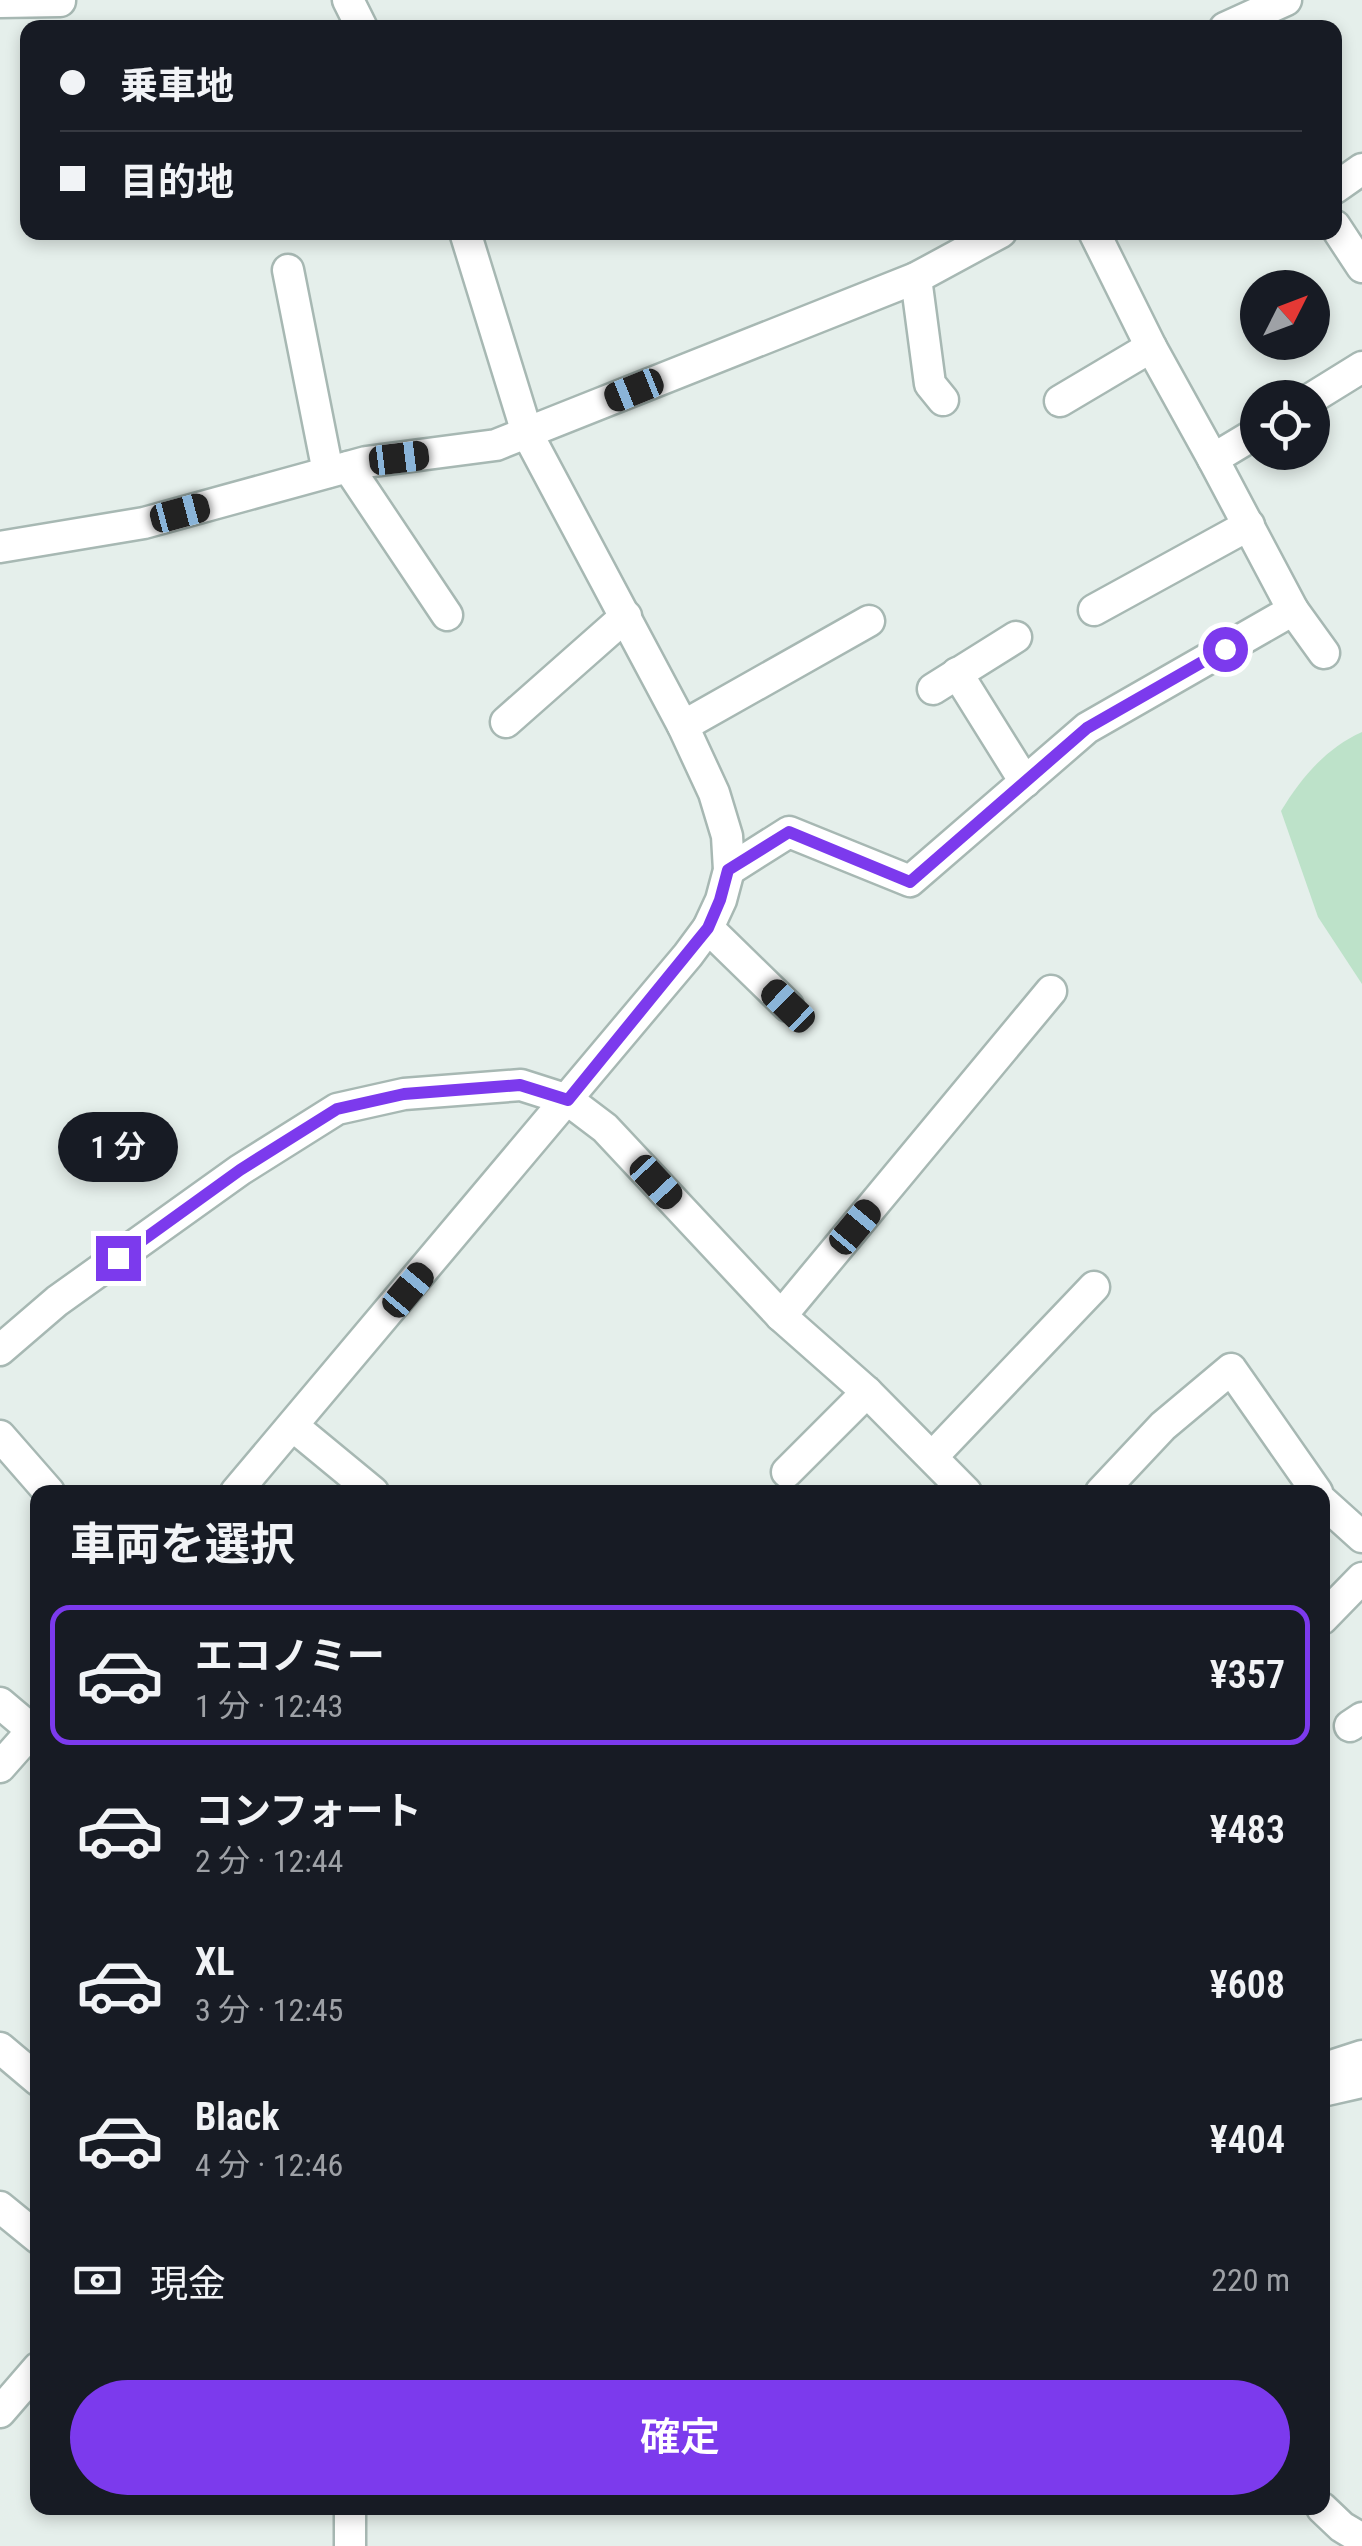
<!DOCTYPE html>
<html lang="ja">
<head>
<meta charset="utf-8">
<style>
  :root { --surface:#171b24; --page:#242831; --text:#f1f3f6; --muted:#9ea1a6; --line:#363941; --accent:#7c3aed }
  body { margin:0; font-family:"Roboto Condensed","Noto Sans JP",sans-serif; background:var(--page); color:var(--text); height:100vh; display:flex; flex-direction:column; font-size:38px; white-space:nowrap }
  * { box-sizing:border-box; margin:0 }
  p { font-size:32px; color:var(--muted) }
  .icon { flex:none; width:55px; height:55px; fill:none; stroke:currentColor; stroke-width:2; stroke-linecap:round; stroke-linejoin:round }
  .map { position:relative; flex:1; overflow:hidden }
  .details { position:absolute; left:30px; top:1485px; width:1300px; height:1030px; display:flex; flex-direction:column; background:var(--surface); border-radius:20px; box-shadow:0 5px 15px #0003 }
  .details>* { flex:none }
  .hud { position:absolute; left:20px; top:20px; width:1322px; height:220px; border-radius:20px; box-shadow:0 5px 15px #0003; display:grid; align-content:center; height:220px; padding:0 40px; background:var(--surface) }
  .needle { width:65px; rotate:48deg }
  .controls { position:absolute; left:1240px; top:270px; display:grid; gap:20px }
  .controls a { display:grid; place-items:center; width:90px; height:90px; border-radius:50%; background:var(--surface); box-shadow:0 5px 15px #0003; font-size:50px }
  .end { position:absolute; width:45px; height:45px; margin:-22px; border:12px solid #7c3aed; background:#fff; box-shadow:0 0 0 5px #fff }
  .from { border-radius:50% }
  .bubble { position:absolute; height:70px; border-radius:35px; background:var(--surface); box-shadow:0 5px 15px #0003; font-size:32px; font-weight:600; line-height:70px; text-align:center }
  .car { position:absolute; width:30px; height:60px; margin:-30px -15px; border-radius:12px; box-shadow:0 0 8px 2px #0007; background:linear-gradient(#222 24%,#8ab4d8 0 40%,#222 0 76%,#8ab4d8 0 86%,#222 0) }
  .hud b { display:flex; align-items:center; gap:35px; height:95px; font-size:38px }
  .hud b+b { border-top:2px solid var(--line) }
  .hud i { width:25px; height:25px; background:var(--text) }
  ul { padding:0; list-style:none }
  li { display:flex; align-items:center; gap:30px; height:140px; margin:0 20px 15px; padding:0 20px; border:5px solid transparent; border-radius:20px }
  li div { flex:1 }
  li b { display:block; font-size:38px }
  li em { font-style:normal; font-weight:600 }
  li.on { border-color:var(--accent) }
  li>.icon { width:90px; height:90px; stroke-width:1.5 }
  h2 { padding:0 40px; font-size:45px; line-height:120px }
  .pay { display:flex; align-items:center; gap:25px; height:110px; padding:0 40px; font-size:38px }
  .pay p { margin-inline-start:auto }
  .cta { display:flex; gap:20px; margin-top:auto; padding:20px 40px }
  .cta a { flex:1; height:115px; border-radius:60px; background:var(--accent); color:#fff; font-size:40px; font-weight:600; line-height:115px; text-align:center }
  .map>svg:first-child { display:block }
  .green { fill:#bde2c9 }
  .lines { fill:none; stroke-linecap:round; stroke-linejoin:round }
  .minor-casing { stroke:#a7b8b3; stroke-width:35 }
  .tertiary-casing { stroke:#a7b8b3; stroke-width:35 }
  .minor { stroke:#fff; stroke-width:30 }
  .tertiary { stroke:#fff; stroke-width:30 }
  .route { stroke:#7c3aed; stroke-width:12 }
</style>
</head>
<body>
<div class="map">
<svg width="1362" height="2546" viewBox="0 0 1362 2546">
  <rect width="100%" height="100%" fill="#e5efeb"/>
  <path class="green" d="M1362,732V984L1318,917L1281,811C1301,778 1326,748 1362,732Z"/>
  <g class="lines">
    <defs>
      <g id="minor">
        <polyline points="0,2 60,1"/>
        <polyline points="1225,28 1286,0"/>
        <polyline points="1335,188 1362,169"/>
        <polyline points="1335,226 1362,267"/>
        <polyline points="1094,232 1151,347 1213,459 1258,432"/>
        <polyline points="288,270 328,472"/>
        <polyline points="916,278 930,384 943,400"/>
        <polyline points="1312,398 1362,367"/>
        <polyline points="1060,401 1151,347"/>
        <polyline points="348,467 447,615"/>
        <polyline points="0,547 144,523 366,462 496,445 916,278 1001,232"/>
        <polyline points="1094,610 1249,525"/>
        <polyline points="1293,610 1324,653"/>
        <polyline points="957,673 1025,782"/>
        <polyline points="933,689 1016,637"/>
        <polyline points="506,722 626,616"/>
        <polyline points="683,726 869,621"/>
        <polyline points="729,870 789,832 910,881 1087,728 1293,610 1213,459"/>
        <polyline points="708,928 788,1006"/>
        <polyline points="781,1316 1051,991"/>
        <polyline points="0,1350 57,1301 240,1170 337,1109 404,1094 521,1085 568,1100 605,1128 781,1316 867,1392 966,1492"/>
        <polyline points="293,1426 373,1492"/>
        <polyline points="0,1436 49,1492"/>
        <polyline points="933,1456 1094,1287"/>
        <polyline points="787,1472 867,1392"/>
        <polyline points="1101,1492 1163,1426 1231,1369 1317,1492"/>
        <polyline points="1322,1501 1362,1537"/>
        <polyline points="1322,1619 1362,1578"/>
        <polyline points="0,1703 32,1730"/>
        <polyline points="1350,1726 1362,1718"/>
        <polyline points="0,2048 38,2080"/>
        <polyline points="1322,2069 1362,2056"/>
        <polyline points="1322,2091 1362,2082"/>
        <polyline points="0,2207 38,2238"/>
        <polyline points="0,2412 38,2368"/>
        <polyline points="1322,2508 1342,2527 1362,2539"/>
        <polyline points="350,2546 350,2508"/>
      </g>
      <g id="tertiary">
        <polyline points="348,0 362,28"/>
        <polyline points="236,1492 688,955 708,928 721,900 729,870 727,836 714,793 683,726 527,433 465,232"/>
        <polyline points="0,1767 38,1724"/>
      </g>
    </defs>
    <use href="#minor" class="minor-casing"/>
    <use href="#tertiary" class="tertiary-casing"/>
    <use href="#minor" class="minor"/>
    <use href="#tertiary" class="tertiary"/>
  </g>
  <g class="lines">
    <polyline class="route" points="118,1258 240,1170 337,1109 404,1094 520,1085 568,1100 708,928 720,900 728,870 789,832 910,882 1087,728 1225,649"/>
  </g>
</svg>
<div class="controls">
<a><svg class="needle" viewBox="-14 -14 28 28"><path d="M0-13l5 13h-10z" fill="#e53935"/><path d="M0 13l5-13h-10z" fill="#9ea1a6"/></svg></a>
<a><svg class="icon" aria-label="locate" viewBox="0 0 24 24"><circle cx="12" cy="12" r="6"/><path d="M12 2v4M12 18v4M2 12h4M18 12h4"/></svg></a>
</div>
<i class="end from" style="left:1225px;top:649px"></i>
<i class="end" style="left:118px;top:1258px"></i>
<div class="bubble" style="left:58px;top:1112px;width:120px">1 分</div>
<i class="car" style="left:634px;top:390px;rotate:248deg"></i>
<i class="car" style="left:399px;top:458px;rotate:83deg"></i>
<i class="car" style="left:180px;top:513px;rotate:75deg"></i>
<i class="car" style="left:788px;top:1006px;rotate:314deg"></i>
<i class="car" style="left:656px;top:1182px;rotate:137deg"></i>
<i class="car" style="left:855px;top:1227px;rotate:40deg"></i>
<i class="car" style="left:408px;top:1290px;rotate:40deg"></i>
<div class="hud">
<b><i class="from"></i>乗車地</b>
<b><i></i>目的地</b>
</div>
<section class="details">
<h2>車両を選択</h2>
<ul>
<li class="on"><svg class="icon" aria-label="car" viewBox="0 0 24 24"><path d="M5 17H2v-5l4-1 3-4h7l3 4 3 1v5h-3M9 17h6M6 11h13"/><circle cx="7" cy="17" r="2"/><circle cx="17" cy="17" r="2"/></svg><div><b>エコノミー</b><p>1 分 · 12:43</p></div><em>¥357</em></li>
<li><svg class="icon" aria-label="car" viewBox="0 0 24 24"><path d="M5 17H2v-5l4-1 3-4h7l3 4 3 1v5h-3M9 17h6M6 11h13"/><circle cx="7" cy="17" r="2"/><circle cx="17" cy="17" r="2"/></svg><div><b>コンフォート</b><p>2 分 · 12:44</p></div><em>¥483</em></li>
<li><svg class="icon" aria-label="car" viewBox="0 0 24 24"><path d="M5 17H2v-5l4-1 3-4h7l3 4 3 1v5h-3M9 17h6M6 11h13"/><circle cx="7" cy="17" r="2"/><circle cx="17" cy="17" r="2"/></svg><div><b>XL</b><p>3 分 · 12:45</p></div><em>¥608</em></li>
<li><svg class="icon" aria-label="car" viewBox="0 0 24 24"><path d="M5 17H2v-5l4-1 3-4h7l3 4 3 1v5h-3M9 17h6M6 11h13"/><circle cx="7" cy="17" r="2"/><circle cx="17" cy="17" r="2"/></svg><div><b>Black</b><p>4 分 · 12:46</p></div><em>¥404</em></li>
</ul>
<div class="pay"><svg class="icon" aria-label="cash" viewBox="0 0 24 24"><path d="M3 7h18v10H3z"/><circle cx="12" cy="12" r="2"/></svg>現金<p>220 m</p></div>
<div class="cta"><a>確定</a></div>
</section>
</div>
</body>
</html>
